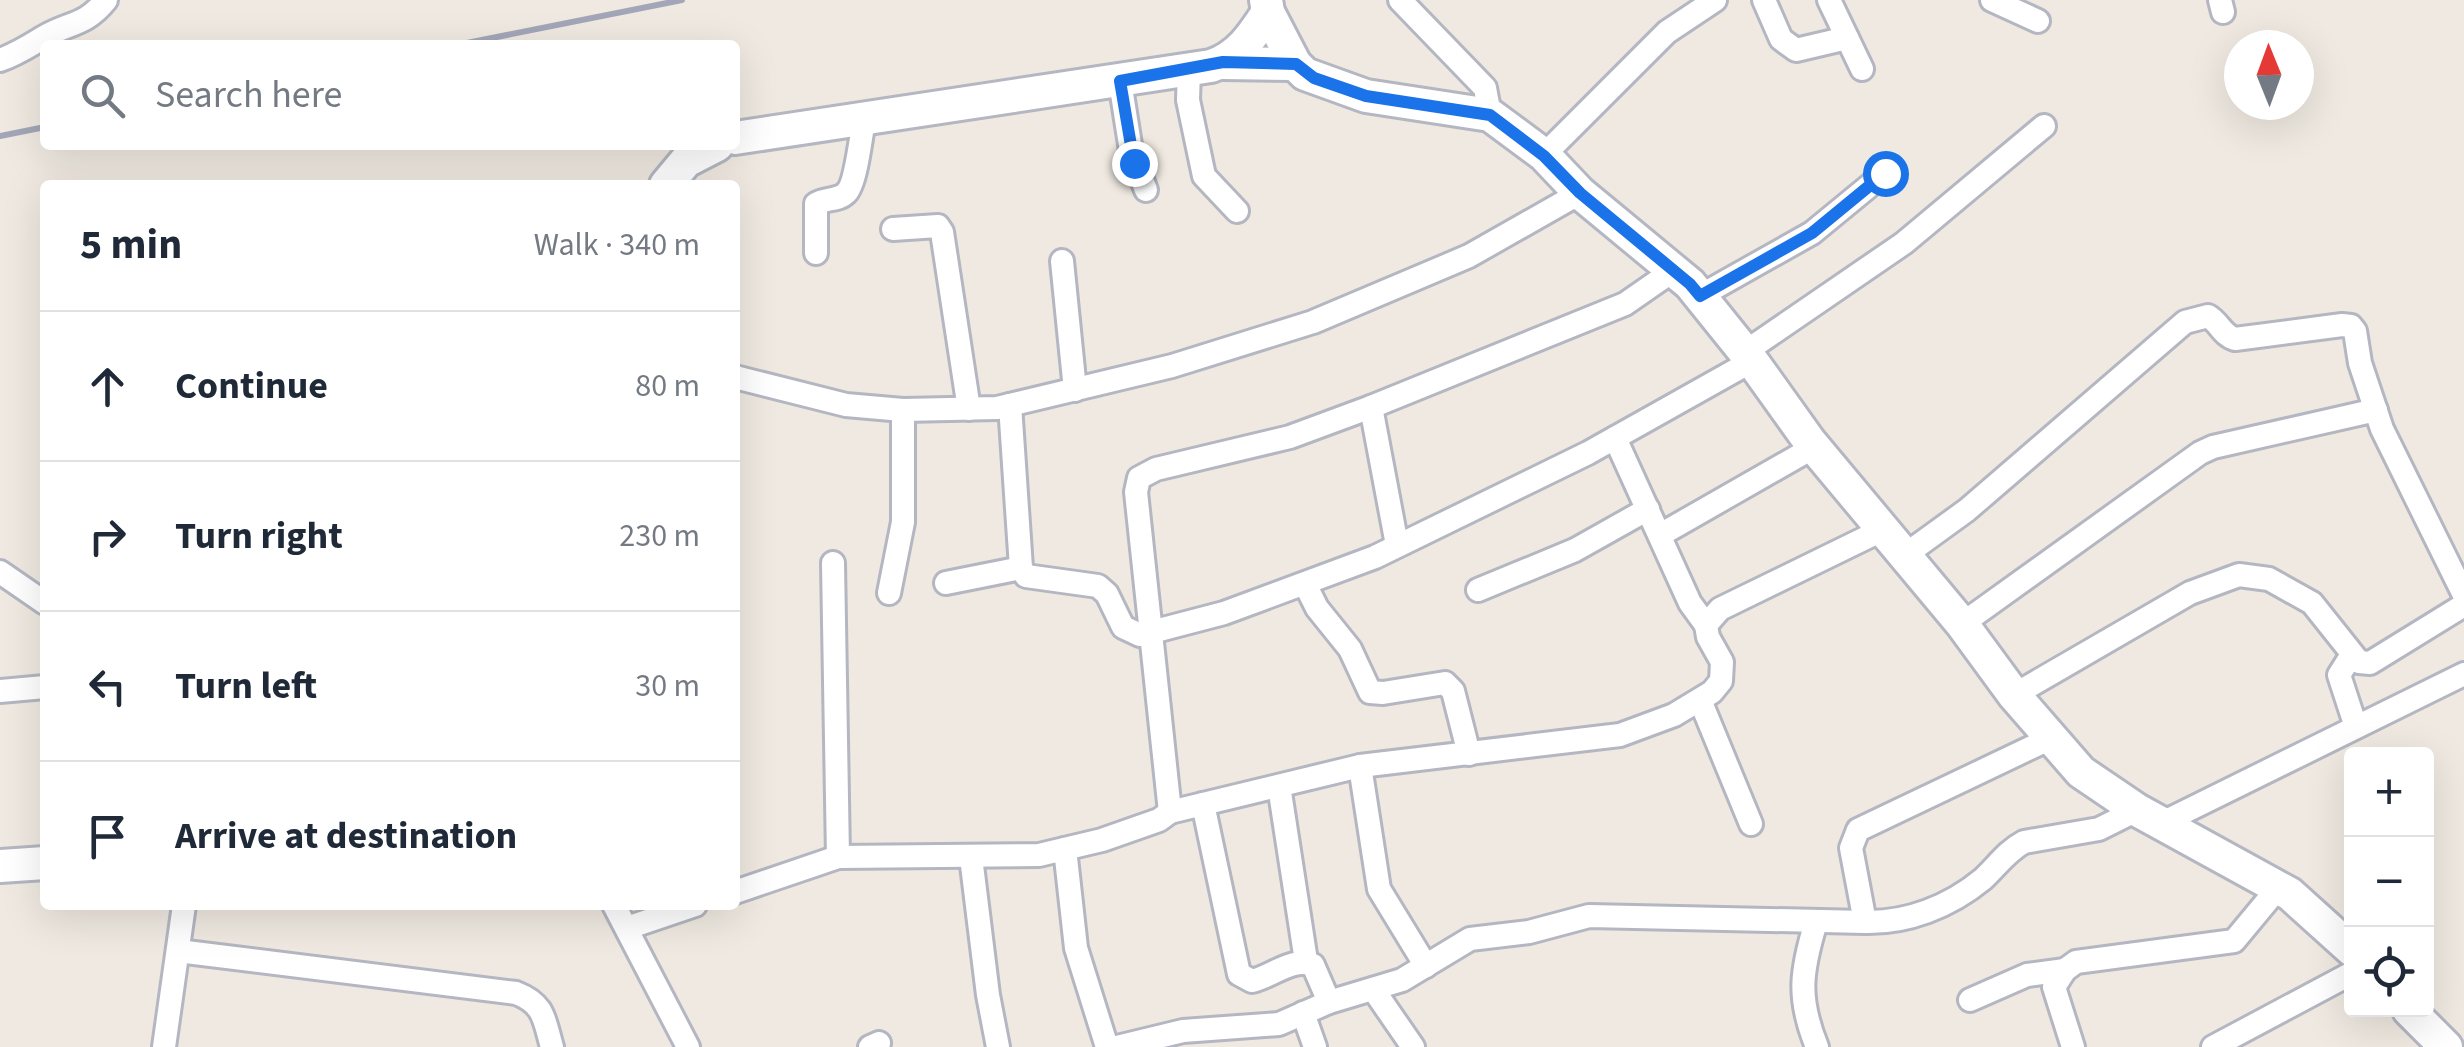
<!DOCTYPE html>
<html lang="en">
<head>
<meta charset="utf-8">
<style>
	body { margin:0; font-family:"Source Sans 3",sans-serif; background:#f2f2f3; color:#1f2937 }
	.controls { position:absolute; right:30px; bottom:30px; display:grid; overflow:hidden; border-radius:10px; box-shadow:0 10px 40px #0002 }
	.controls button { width:90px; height:90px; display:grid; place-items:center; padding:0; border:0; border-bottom:2px solid #e0e1e3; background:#fff; color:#1f2937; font:50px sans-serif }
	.compass { position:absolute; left:2224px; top:30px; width:90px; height:90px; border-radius:50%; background:#fff; box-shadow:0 10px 40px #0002; rotate:359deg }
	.stop { position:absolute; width:30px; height:30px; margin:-22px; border:8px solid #1a73e8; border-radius:50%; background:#fff }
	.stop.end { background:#1a73e8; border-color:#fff; box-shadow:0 2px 10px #0008 }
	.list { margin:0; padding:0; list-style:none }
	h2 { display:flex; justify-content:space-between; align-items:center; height:130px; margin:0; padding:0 40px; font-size:42px }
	h2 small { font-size:32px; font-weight:400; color:#747a83 }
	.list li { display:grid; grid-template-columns:65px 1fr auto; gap:30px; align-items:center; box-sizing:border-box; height:150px; padding:0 40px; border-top:2px solid #e0e1e3 }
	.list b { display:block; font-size:38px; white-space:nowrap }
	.list em { font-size:32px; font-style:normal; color:#747a83 }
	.icon { flex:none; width:55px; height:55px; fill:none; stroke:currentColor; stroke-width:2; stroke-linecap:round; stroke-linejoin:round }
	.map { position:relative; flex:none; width:2464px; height:1047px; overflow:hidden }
	.search { position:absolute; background:#fff; box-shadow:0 10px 40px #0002; left:40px; top:40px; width:700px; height:110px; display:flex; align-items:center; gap:25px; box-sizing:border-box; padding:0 35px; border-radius:10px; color:#747a83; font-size:38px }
	.panel { position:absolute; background:#fff; box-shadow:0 10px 40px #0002; left:40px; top:180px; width:700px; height:730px; border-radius:10px }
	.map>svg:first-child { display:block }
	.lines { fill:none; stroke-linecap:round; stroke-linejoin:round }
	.street-casing { stroke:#b4b7c1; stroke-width:28 }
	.secondary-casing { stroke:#b4b7c1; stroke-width:38 }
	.street { stroke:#fff; stroke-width:22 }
	.secondary { stroke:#fff; stroke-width:32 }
	.rail { stroke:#a3a6b8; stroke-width:6 }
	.route { stroke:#1a73e8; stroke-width:12 }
</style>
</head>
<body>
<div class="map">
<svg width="2464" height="1047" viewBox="0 0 2464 1047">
	<rect width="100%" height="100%" fill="#efe9e1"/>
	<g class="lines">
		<defs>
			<g id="street">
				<polyline points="1400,0 1485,88 1490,115"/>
				<polyline points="1764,0 1781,39 1796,50 1847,38"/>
				<polyline points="1829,0 1862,69"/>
				<polyline points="1992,0 2038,21"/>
				<polyline points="2220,0 2223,12"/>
				<path d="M 0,60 C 17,54 29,46 44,37 C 70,22 85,26 106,0"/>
				<polyline points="1189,70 1188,100 1204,176 1237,211"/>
				<polyline points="1120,81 1131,151 1146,190"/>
				<polyline points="1544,155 1667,32 1715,0"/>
				<polyline points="893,229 938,226 942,232 969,409"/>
				<path d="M 816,253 L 816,204 C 825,198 838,201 846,193 C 856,184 861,135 864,120"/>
				<polyline points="1062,261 1075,390"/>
				<polyline points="1700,296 1812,233 1885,173"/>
				<polyline points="1745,352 1904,243 2044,126"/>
				<polyline points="735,377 846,405 903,410 997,408 1172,366 1313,322 1469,256 1580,193"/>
				<polyline points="1010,405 1021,568 1026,576 1098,586 1107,594 1123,627 1140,635 1224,613 1375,557 1588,453 1752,361"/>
				<polyline points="1371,407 1397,545"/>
				<polyline points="1615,438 1690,603 1706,625"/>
				<polyline points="1660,535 1814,447"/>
				<path d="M 1905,555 L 1967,510 L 2185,322 L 2208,316 C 2219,322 2222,335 2235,339 L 2342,325 L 2351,326 L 2355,331 L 2360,363 L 2382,429 L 2464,595"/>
				<polyline points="833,563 838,857"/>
				<polyline points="0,572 45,603"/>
				<polyline points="946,583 1021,568"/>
				<polyline points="1305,584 1317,608 1350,649 1370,692 1383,693 1445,683 1453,691 1469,754"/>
				<polyline points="1478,590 1575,550 1648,509"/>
				<polyline points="889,593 903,522 903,410"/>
				<polyline points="1962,624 2200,453 2213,447 2376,410"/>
				<polyline points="2351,656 2339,675 2356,727"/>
				<polyline points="0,691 45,687"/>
				<polyline points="2014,695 2190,593 2239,575 2269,579 2312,603 2359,662 2370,663 2464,605"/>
				<polyline points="1700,700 1751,824"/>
				<polyline points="1360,766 1379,889 1426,966"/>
				<polyline points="1279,786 1306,961"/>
				<path d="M 1203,804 L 1239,974 L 1252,981 C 1273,976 1292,957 1313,965 L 1329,1002"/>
				<polyline points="1170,812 1136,492 1139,478 1156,469 1290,437 1371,407 1625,304 1674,270"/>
				<polyline points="2162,823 2464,674"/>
				<polyline points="1065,849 1076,948 1107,1047"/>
				<polyline points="971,857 988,995 998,1047"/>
				<polyline points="735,892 838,857 1039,855 1102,840 1159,820 1170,812 1360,766 1620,735 1674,715 1712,692 1721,681 1722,662 1708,637 1706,625 1720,609 1884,529"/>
				<polyline points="614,905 688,1047"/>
				<path d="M 1816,922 C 1801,971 1797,998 1817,1047"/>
				<polyline points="1865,922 1851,848 1858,830 2051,738"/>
				<polyline points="627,928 695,905"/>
				<path d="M 178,951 L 516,993 C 545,1004 544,1020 552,1047"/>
				<polyline points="1373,989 1413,1047"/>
				<polyline points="1970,1000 2027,975 2065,970"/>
				<polyline points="1303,1013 1315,1047"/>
				<polyline points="164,1047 184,905"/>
				<polyline points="870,1047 879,1043"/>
				<path d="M 1117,1047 L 1183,1031 L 1279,1024 L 1329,1002 L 1402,980 L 1470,939 L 1529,932 L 1589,916 L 1865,922 C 1907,923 1949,907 1983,879 C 1997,866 2007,851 2024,842 L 2099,829 L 2137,810"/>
				<polyline points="2073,1047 2054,987 2065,970 2076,962 2234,941 2278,888"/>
				<polyline points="2213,1047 2352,973"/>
			</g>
			<g id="secondary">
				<polyline points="1266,0 1268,12 1295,64 1305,74 1366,96 1490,115 1544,155 1580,193 1690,284 1752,361 1810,442 1962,624 2014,695 2081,772 2137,810 2290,894 2352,950"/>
				<polyline points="1223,63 1295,64"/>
				<path d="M 735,138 L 1211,66 C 1239,57 1253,35 1268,12"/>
				<polyline points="666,185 686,161 717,145"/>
				<polyline points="0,866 45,863"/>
				<polyline points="2409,1010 2446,1047"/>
			</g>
		</defs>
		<use href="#street" class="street-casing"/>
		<use href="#secondary" class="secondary-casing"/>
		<use href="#street" class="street"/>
		<use href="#secondary" class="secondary"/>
		<g class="rail">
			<polyline points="457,45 682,0"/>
			<polyline points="0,136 45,127"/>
		</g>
	</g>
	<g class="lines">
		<polyline class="route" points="1134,163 1120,81 1223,62 1296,64 1314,78 1366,96 1490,115 1544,156 1580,193 1690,284 1700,296 1812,233 1885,173"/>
	</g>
</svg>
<div class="controls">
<button>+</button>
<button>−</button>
<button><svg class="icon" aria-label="locate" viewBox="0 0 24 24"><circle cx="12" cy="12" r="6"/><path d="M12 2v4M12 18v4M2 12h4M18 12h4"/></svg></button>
</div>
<svg class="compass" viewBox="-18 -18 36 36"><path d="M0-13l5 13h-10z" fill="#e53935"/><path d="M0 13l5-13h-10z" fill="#747a83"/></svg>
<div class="stop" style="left:1885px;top:173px"></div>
<div class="stop end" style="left:1134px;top:163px"></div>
<div class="search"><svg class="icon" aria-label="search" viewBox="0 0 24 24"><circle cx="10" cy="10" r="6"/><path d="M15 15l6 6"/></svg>Search here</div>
<section class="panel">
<h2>5 min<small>Walk · 340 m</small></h2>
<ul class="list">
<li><svg class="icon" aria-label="ahead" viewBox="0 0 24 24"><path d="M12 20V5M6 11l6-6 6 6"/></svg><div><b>Continue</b></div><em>80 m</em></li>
<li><svg class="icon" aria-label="right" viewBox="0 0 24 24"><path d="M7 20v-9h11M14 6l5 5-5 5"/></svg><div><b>Turn right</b></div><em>230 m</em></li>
<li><svg class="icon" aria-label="left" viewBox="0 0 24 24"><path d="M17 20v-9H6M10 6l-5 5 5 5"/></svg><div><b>Turn left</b></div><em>30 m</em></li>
<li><svg class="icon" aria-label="arrive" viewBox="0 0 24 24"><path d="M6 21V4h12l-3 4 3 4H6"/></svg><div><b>Arrive at destination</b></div></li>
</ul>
</section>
</div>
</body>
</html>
